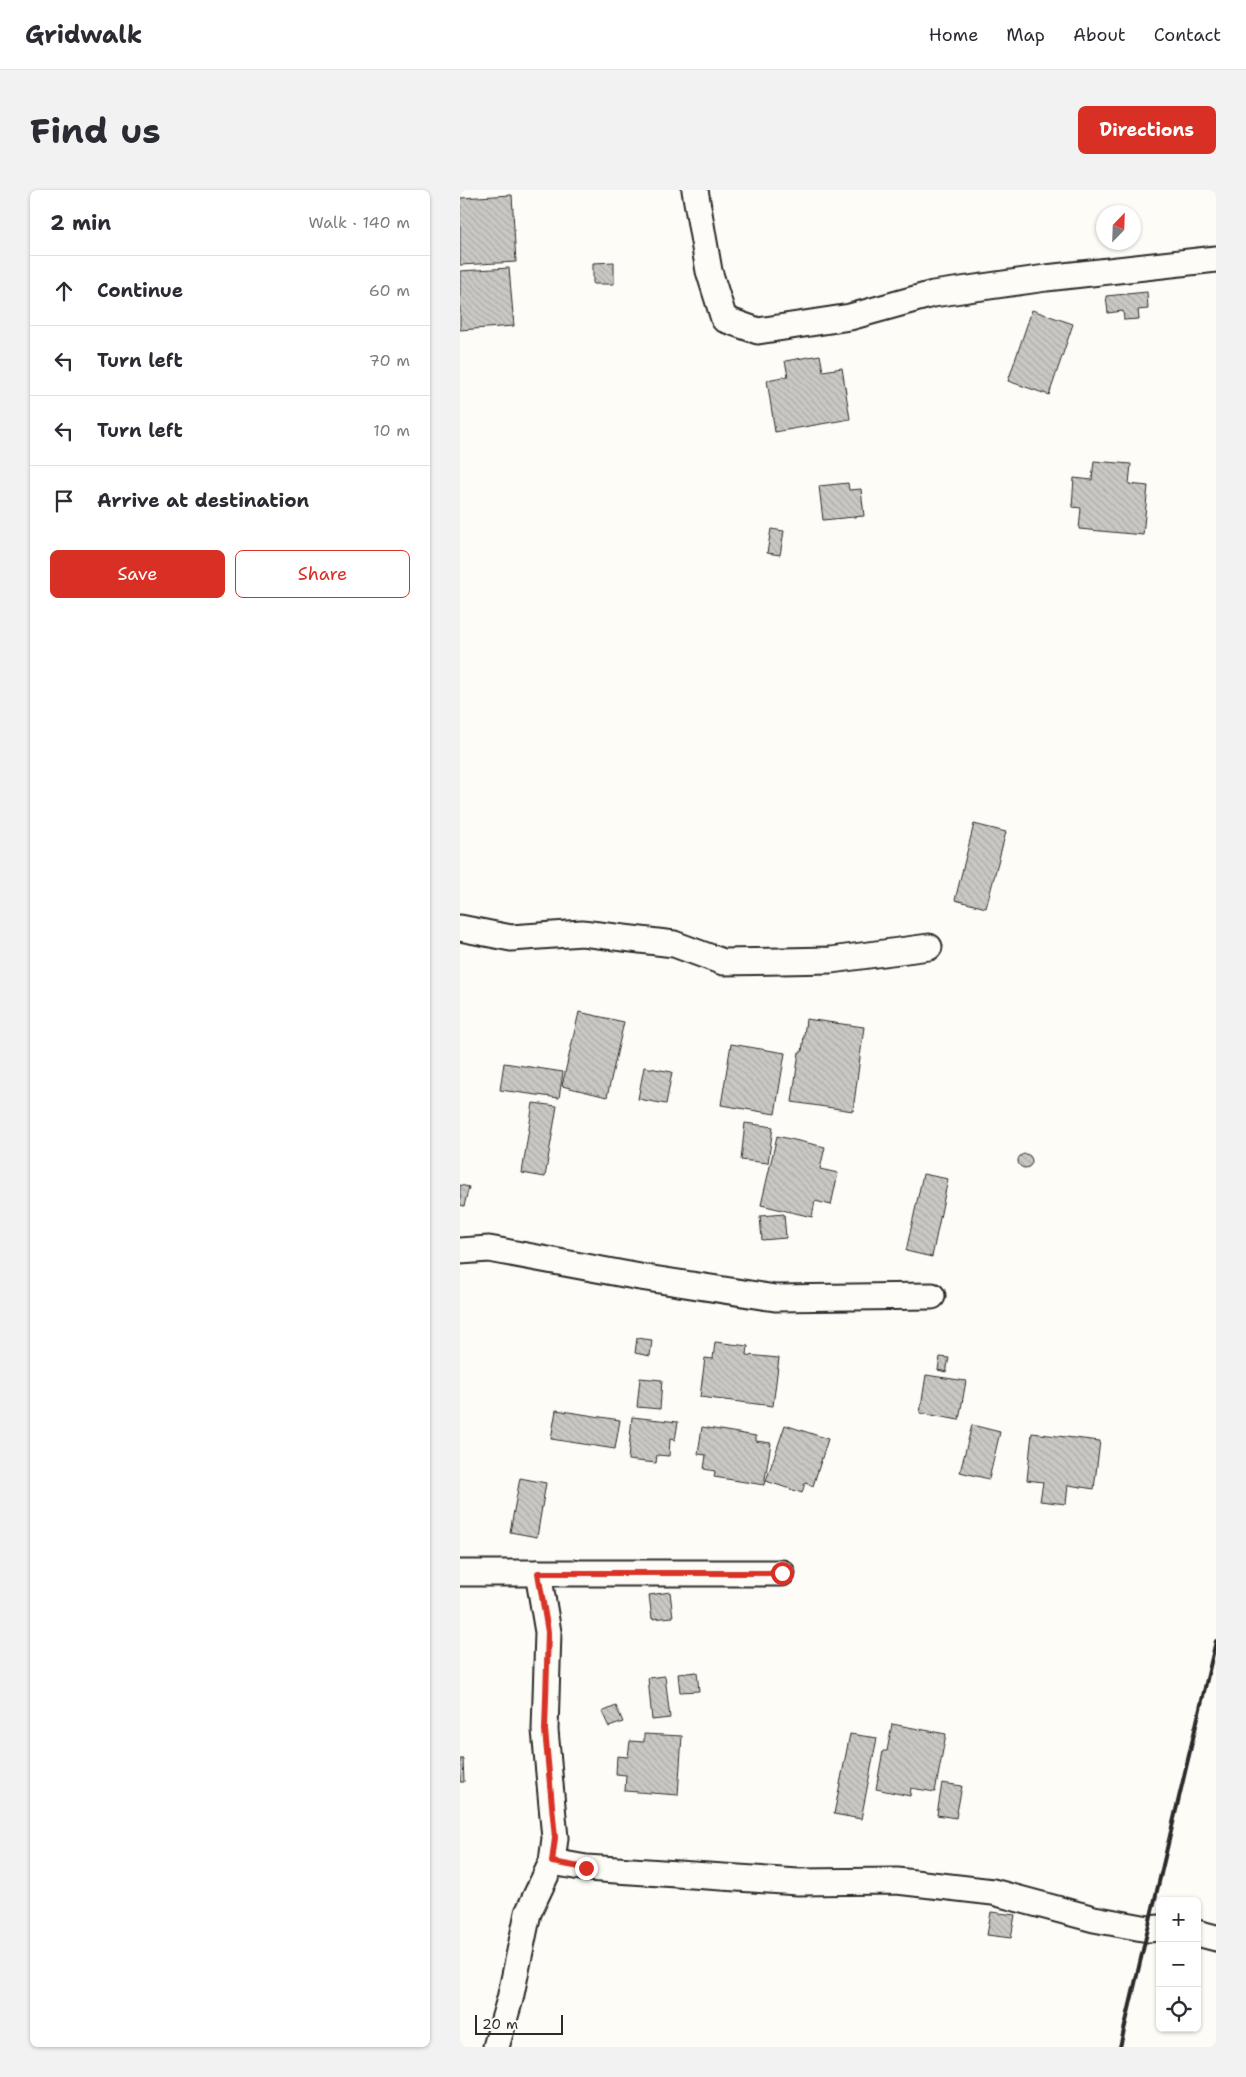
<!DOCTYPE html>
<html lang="en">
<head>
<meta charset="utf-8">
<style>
	body { margin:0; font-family:"Shantell Sans",sans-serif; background:#f2f2f3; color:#2b2b33 }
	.controls { position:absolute; right:15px; bottom:15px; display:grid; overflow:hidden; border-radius:8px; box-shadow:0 1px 4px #0004 }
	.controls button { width:45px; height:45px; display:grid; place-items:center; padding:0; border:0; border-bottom:1px solid #e1e1e2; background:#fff; color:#2b2b33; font:25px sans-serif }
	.compass { position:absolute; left:636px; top:15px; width:45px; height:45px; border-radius:50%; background:#fff; box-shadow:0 1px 4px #0004; rotate:23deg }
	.scale { position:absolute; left:15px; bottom:12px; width:88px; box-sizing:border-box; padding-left:5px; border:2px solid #2b2b2b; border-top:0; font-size:14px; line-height:18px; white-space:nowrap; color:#2b2b2b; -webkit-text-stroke:4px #fdfcf7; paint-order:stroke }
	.stop { position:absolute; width:15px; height:15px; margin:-11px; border:4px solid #d93025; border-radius:50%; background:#fff }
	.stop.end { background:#d93025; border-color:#fff; box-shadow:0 1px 5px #0008 }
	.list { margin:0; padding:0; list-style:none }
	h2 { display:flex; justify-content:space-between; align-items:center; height:65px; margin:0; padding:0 20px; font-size:21px }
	h2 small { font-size:16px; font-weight:400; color:#7c7c81 }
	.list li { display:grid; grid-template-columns:32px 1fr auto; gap:15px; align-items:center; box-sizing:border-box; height:70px; padding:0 20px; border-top:1px solid #e1e1e2 }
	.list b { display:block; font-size:19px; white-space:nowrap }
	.list em { font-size:16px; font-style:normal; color:#7c7c81 }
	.actions { display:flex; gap:10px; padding:15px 20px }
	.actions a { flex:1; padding:11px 0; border:1px solid #d93025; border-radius:8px; text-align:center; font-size:18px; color:#d93025 }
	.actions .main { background:#d93025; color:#fff }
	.icon { flex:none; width:28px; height:28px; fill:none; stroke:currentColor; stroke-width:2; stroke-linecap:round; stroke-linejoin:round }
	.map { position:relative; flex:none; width:756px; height:1857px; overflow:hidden; border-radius:8px }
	header { display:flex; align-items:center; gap:30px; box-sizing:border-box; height:70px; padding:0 25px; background:#fff; border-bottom:1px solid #e1e1e2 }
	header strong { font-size:24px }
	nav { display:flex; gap:28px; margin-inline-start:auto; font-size:18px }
	.intro { display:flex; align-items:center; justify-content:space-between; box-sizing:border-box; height:120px; padding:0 30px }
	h1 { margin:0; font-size:35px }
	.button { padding:12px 22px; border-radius:8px; background:#d93025; color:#fff; font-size:18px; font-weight:700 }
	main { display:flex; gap:30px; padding:0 30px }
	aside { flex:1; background:#fff; border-radius:8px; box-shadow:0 1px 4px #0004 }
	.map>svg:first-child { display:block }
	.building { fill:url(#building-back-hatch); stroke:#2b2b2b }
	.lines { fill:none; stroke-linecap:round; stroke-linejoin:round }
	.street-casing { stroke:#2b2b2b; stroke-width:29 }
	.street { stroke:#fdfcf7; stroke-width:25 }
	.rail { stroke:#2b2b2b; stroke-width:4 }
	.route { stroke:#d93025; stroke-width:6 }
</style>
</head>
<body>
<header>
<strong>Gridwalk</strong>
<nav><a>Home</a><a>Map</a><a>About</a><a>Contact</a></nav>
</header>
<div class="intro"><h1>Find us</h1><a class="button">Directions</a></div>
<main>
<aside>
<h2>2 min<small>Walk · 140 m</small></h2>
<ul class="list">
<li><svg class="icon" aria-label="ahead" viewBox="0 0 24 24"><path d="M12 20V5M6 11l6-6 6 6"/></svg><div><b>Continue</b></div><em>60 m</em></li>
<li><svg class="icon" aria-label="left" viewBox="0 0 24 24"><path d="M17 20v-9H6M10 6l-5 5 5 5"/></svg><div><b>Turn left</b></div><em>70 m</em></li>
<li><svg class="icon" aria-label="left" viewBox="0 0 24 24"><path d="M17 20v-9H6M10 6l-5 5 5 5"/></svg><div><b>Turn left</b></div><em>10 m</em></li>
<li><svg class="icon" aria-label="arrive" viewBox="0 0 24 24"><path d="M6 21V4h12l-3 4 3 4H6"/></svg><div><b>Arrive at destination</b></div></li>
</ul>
<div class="actions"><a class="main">Save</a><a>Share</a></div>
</aside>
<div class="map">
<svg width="756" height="1857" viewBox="0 0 756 1857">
	<defs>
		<pattern id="building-back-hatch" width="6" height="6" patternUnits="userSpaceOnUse" patternTransform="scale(1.25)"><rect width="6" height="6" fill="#c9c8c4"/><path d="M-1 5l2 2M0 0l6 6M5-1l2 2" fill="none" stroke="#adaca9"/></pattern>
	</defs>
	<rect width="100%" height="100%" fill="#fdfcf7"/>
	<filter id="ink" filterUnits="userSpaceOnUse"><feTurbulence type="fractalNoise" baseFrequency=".02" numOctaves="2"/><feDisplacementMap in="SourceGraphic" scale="10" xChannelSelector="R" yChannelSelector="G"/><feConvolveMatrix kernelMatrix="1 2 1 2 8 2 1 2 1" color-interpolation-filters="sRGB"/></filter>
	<g filter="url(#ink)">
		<g class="building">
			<polygon points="52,5 56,72 0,75 0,8"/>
			<polygon points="154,72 154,94 133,94 133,73"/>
			<polygon points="49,78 54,136 0,140 0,81"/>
			<polygon points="687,102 688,119 678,120 679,129 664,130 663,121 648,123 646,106"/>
			<polygon points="572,120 613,134 589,205 548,191"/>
			<polygon points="360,165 363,181 382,178 390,229 315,242 307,190 328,186 325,171"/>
			<polygon points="634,271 671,274 669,294 688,296 683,345 619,339 621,318 612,317 614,288 632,290"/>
			<polygon points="388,293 389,300 401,299 404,326 363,330 359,296"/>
			<polygon points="311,339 324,341 320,365 307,363"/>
			<polygon points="514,634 546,642 526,718 495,710"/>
			<polygon points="119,822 164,832 147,907 102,896"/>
			<polygon points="346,829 404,837 393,921 332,912 339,862 342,862"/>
			<polygon points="271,854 325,863 315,924 261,915"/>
			<polygon points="44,873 103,882 99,908 40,900"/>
			<polygon points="184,877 212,882 206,914 178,909"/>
			<polygon points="73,913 97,916 85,987 62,983"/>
			<polygon points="285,933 313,937 308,973 281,970"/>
			<polygon points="317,946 365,957 360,979 378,983 371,1015 355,1011 352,1027 301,1015"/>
			<circle cx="565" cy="971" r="7"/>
			<polygon points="463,984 488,989 472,1067 446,1061"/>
			<polygon points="0,995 9,997 4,1016 0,1015"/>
			<polygon points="324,1024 326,1048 302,1050 300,1026"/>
			<polygon points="177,1148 192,1150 190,1166 175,1163"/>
			<polygon points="255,1152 288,1156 287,1165 319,1168 313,1216 240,1207 245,1168 253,1169"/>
			<polygon points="480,1167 489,1168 486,1182 478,1180"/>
			<polygon points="466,1185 506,1191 499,1230 460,1223"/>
			<polygon points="180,1188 202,1190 200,1219 177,1217"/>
			<polygon points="96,1220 160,1230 155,1259 91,1249"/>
			<polygon points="172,1227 218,1232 215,1250 210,1249 209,1266 197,1265 196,1273 168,1270"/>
			<polygon points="325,1235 368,1249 353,1296 345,1293 342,1303 306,1291"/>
			<polygon points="512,1235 540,1242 529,1289 500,1282"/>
			<polygon points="242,1237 296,1246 296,1251 311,1253 304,1295 254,1287 255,1281 244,1279 246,1265 238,1264"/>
			<polygon points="572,1243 640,1251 634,1299 608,1295 606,1314 580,1311 583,1292 567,1290"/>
			<polygon points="60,1288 86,1293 77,1347 50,1342"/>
			<polygon points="210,1402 213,1427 192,1429 189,1405"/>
			<polygon points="237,1482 239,1501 220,1502 218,1484"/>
			<polygon points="205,1486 210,1528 192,1530 188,1488"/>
			<polygon points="156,1516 163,1532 149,1537 142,1522"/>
			<polygon points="432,1534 486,1544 475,1602 451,1598 450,1606 416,1599 423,1561 427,1561"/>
			<polygon points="184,1544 222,1546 218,1605 165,1601 166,1585 156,1584 157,1566 168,1567 170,1551 184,1552"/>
			<polygon points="390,1544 417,1548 401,1629 374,1624"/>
			<polygon points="0,1569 3,1569 4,1592 0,1592"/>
			<polygon points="482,1593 502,1596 496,1628 477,1625"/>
			<polygon points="531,1722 555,1725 551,1748 527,1745"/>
		</g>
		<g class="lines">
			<defs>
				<g id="street">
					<polyline points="235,0 249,81 264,129 298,141 390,127 473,104 586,88 756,69"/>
					<polyline points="0,738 51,748 122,743 214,754 263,772 371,770 469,757"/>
					<polyline points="0,1061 29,1059 180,1087 315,1108 472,1106"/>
					<polyline points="0,1383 322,1383"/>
					<polyline points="92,1672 126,1678 338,1692 437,1691 533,1702 634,1729 688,1739 700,1738"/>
					<polyline points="737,1743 756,1748"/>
					<polyline points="36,1857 50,1809 68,1723 92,1672 95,1648 85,1540 88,1442 78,1383"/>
				</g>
			</defs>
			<use href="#street" class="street-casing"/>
			<use href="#street" class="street"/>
			<polyline class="rail" points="660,1857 756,1451"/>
		</g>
	</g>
	<g class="lines" filter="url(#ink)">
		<polyline class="route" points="126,1678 92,1672 95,1648 85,1540 88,1442 78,1383 322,1383"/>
	</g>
</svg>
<div class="controls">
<button>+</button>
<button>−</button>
<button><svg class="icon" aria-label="locate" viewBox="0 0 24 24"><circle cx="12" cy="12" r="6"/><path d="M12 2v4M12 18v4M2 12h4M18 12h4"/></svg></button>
</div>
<svg class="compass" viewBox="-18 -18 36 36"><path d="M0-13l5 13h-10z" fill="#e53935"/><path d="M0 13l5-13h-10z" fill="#7c7c81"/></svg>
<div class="scale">20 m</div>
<div class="stop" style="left:322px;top:1383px"></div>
<div class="stop end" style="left:126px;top:1678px"></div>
</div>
</main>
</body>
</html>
